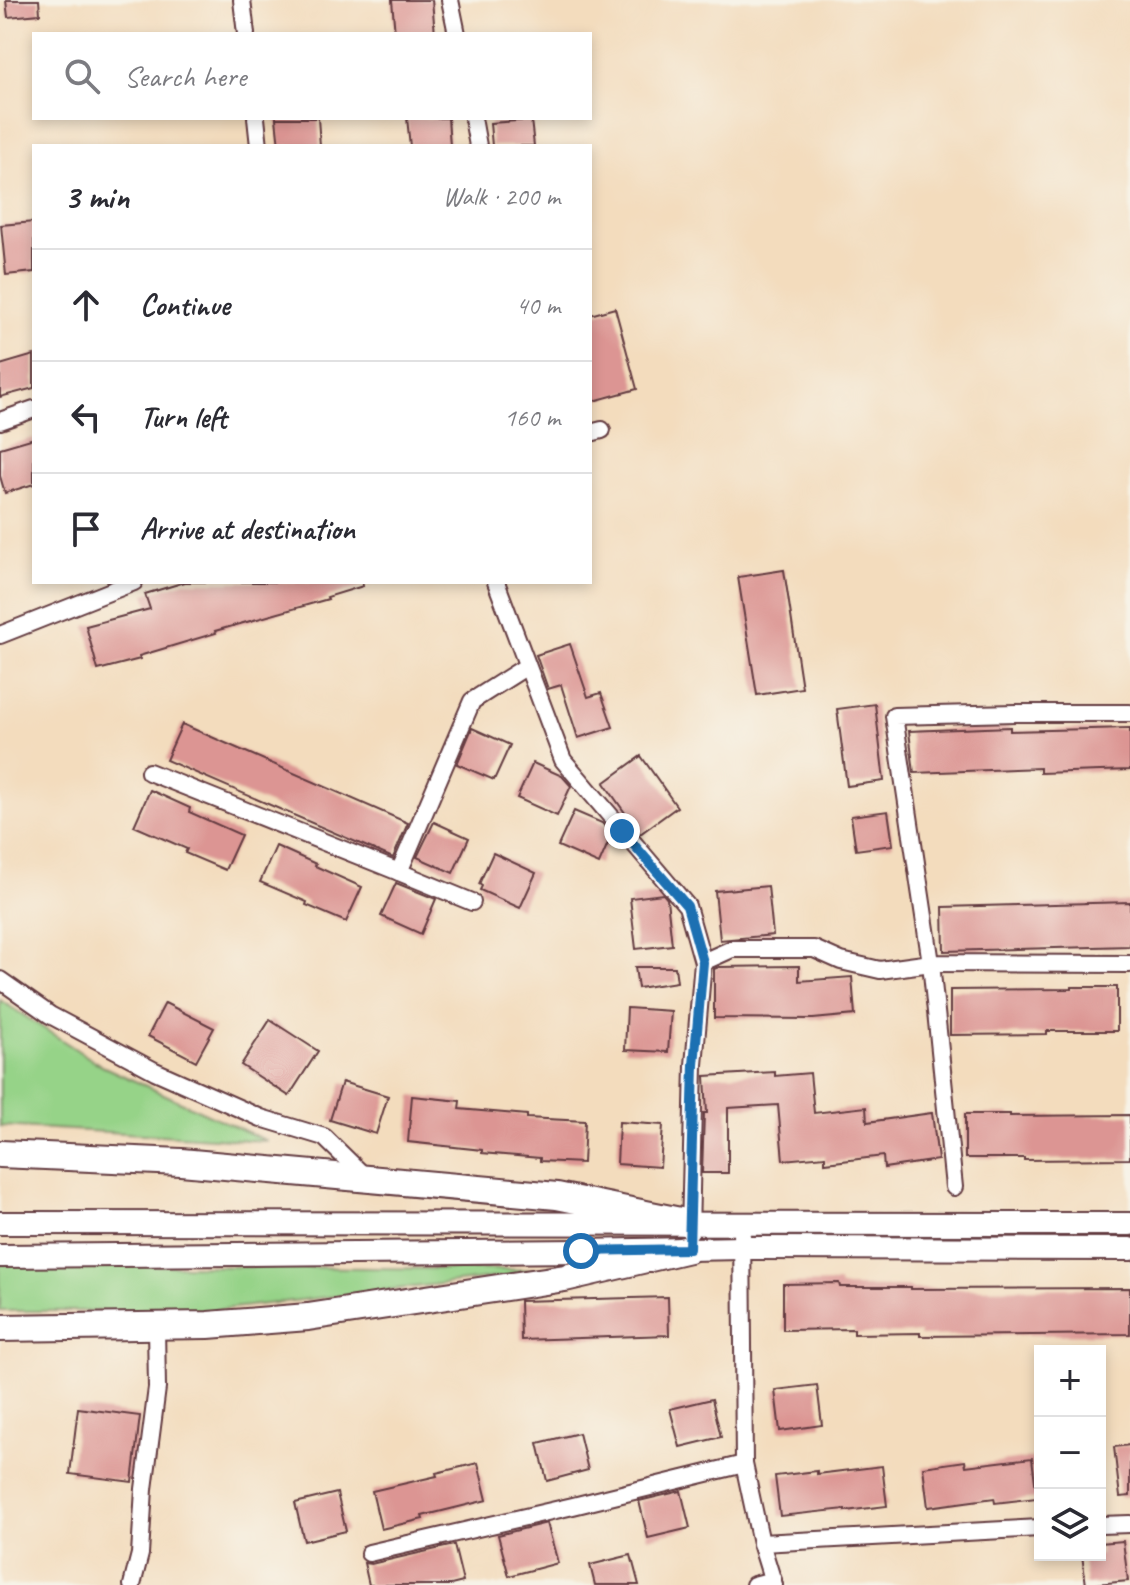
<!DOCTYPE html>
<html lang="en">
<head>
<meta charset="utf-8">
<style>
	body { margin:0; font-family:Caveat,sans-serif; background:#f2f2f3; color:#2b2b33 }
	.controls { position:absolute; right:24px; bottom:24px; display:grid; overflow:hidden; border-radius:0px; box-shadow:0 4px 12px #0003 }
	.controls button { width:72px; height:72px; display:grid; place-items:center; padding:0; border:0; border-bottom:2px solid #e1e1e2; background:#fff; color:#2b2b33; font:40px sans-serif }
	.stop { position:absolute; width:24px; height:24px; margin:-18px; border:6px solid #1f6fb2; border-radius:50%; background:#fff }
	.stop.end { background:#1f6fb2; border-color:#fff; box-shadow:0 2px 8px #0008 }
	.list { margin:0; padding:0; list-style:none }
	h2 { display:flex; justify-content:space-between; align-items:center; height:104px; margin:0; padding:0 32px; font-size:34px }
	h2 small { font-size:26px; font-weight:400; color:#7c7c81 }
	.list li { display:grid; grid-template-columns:52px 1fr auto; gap:24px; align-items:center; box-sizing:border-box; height:112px; padding:0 32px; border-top:2px solid #e1e1e2 }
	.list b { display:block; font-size:30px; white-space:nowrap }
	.list em { font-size:26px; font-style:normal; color:#7c7c81 }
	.icon { flex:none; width:44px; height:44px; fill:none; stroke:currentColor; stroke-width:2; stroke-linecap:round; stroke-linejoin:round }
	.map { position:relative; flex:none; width:1130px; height:1585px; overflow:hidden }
	.search { position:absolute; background:#fff; box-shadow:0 4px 12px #0003; left:32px; top:32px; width:560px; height:88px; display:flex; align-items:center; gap:20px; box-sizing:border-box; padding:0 28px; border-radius:0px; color:#7c7c81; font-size:30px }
	.panel { position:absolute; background:#fff; box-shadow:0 4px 12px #0003; left:32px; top:144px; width:560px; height:440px; border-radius:0px }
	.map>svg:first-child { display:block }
	.green { fill:#96d388; stroke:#70795a; stroke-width:2 }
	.building { fill:#dc9593 }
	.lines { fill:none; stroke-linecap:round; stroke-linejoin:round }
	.minor-casing { stroke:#633b41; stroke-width:20 }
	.secondary-casing { stroke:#633b41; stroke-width:26 }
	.trunk-casing { stroke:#633b41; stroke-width:30 }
	.minor { stroke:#fff; stroke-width:16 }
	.secondary { stroke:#fff; stroke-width:22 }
	.trunk { stroke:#fff; stroke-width:26 }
	.route { stroke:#1f6fb2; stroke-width:10 }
</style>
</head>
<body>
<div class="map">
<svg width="1130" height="1585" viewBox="0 0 1130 1585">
	<rect width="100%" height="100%" fill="#f7f3e8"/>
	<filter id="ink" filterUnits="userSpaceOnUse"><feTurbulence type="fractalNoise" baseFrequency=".0125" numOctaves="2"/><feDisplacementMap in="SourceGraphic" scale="16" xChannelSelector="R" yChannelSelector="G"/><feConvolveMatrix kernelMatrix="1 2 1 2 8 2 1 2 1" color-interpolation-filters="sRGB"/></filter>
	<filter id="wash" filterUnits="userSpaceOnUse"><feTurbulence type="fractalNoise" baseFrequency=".006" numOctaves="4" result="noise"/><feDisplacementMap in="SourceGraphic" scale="32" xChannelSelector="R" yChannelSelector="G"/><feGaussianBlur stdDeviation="1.8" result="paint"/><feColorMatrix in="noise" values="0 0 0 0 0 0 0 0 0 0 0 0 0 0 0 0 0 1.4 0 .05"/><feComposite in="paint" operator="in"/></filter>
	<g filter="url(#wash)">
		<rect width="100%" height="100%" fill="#f3dcbd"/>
		<g class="green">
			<polygon points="0,1000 102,1066 267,1141 0,1126"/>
			<polygon points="0,1264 562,1270 207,1311 0,1311"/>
		</g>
		<g id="blocks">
			<g class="building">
				<polygon points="6,0 39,0 40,14 8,17"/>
				<polygon points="392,0 432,0 435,34 395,34"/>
				<polygon points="276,118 318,118 320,146 279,146"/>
				<polygon points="407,118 448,118 450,146 410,146"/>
				<polygon points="531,120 534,146 492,146 490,123"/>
				<polygon points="34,222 34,272 6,275 1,225"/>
				<polygon points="615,308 637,389 590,402 590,315"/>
				<polygon points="34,355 34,388 0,397 0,365"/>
				<polygon points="34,438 34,484 5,493 0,476 0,448"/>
				<polygon points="784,570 802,688 757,695 738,577"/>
				<polygon points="185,582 362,582 363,586 327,597 328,599 215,631 216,633 139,656 140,659 98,670 86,626 150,609 145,594"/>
				<polygon points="570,644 588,697 601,693 613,727 578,738 561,685 548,689 536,655"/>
				<polygon points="875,704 884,781 847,786 837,709"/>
				<polygon points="182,724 408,823 393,858 166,760"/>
				<polygon points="1010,727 1010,731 1130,728 1130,770 1040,773 1040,768 914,773 909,731"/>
				<polygon points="472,728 510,745 494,780 457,764"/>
				<polygon points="641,756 677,807 640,834 604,783"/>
				<polygon points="533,763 562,776 571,786 557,816 517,798"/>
				<polygon points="150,790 190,808 189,812 241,835 225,870 185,853 187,849 134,826"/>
				<polygon points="574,811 602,823 612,834 599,864 558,846"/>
				<polygon points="888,811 893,845 856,850 851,816"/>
				<polygon points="434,822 469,838 453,873 417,857"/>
				<polygon points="276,846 316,864 315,866 362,887 346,922 306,905 307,902 260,882"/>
				<polygon points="493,853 536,873 520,908 480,890 482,886 479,884"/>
				<polygon points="396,883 436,899 421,934 381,916"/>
				<polygon points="768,886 773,935 720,940 715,891"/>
				<polygon points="663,894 667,899 672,945 636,949 630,898"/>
				<polygon points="1130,902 1130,946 944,951 943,907"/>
				<polygon points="799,966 799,981 852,977 855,1015 813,1019 714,1018 714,969 719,967"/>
				<polygon points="635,967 675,967 677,982 638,988"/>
				<polygon points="1072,987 1117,987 1117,1031 1047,1031 1047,1034 950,1035 950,990 1072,989"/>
				<polygon points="165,1003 214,1028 196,1061 148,1036"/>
				<polygon points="627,1008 671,1011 668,1052 625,1050"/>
				<polygon points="270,1020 318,1051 289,1096 241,1065"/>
				<polygon points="775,1072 775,1076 810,1073 814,1113 866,1107 867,1122 932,1113 938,1160 884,1168 883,1156 825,1163 825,1156 783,1160 778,1105 728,1108 728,1173 702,1173 704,1113 707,1113 705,1076"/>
				<polygon points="342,1082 388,1096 376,1134 330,1120"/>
				<polygon points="412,1096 460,1101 459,1109 527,1115 527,1118 585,1121 583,1163 540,1161 540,1158 482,1153 482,1150 408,1142"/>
				<polygon points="965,1114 1010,1114 1010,1116 1130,1115 1130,1159 1024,1160 1024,1158 965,1158"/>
				<polygon points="619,1122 663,1125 660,1167 617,1164"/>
				<polygon points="839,1283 840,1287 911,1287 911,1289 1130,1288 1130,1334 920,1336 920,1333 854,1334 854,1329 783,1330 783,1284"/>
				<polygon points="668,1297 669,1335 521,1340 520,1301"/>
				<polygon points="817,1385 822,1425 780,1431 775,1390"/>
				<polygon points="712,1399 721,1437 680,1447 670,1409"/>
				<polygon points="78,1408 140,1416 132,1482 70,1474"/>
				<polygon points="579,1433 588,1470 547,1481 538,1443"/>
				<polygon points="1130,1445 1130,1496 1120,1497 1114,1447"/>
				<polygon points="1032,1458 1037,1498 995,1503 994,1498 928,1507 923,1467 965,1461 966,1466"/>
				<polygon points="478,1463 487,1500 422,1516 423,1519 381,1529 372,1491 437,1476 436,1473"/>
				<polygon points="882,1466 887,1506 845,1511 845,1509 780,1516 775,1476 817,1471 817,1474"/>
				<polygon points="681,1491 690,1528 648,1538 639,1501"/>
				<polygon points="337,1493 346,1531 304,1541 295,1503"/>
				<polygon points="547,1523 558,1563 509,1576 498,1535"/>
				<polygon points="1123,1541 1128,1581 1086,1585 1082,1555 1100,1555 1100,1543"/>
				<polygon points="454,1545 463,1582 451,1585 369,1585 364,1563 371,1564"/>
				<polygon points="631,1555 639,1585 595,1585 590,1565"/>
			</g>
		</g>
	</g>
	<g filter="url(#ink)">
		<use href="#blocks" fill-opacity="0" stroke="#633b41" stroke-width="2"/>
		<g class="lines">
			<defs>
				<g id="minor">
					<polyline points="242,0 246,34"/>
					<polyline points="450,0 457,34"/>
					<polyline points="256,118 259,146"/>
					<polyline points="473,118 478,146"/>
					<polyline points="0,421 34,409"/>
					<polyline points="590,433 602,430"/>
					<polyline points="496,582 563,760 687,906 703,962 694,1065 690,1232"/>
					<polyline points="0,635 134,582"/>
					<polyline points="1130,713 1015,713 894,716 931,963 1130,964"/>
					<polyline points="149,772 399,872 472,701 527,666"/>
					<polyline points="399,872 472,902"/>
					<polyline points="703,962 732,949 814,949 841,961 880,970 931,963 954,1187"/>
					<polyline points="0,980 50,1015 155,1071 261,1118 324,1137 367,1179"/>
					<polyline points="742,1223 744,1464 761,1543 774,1585"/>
					<polyline points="1100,1525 1130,1524"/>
					<polyline points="761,1543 1040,1528"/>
					<polyline points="369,1553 573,1506 744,1464"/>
					<polyline points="132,1585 140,1554 144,1489 157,1388 156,1326"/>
					<polyline points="754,1585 773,1580"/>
				</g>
				<g id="secondary">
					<polyline points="0,1223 1130,1224"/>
					<polyline points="0,1256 581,1251 743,1248 1130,1249"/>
				</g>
				<g id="trunk">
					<polyline points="0,1154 181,1162 557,1196 690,1223"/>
					<polyline points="0,1328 208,1325 308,1317 565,1278 689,1249"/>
				</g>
			</defs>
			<use href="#minor" class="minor-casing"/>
			<use href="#secondary" class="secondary-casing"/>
			<use href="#trunk" class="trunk-casing"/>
			<use href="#minor" class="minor"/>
			<use href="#secondary" class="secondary"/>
			<use href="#trunk" class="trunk"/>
		</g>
	</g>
	<g class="lines" filter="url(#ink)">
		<polyline class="route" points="581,1251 689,1249 694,1065 703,962 687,906 622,831"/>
	</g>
</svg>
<div class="controls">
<button>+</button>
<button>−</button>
<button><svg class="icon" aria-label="layers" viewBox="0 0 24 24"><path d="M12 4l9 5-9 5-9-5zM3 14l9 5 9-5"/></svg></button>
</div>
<div class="stop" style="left:581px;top:1251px"></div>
<div class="stop end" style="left:622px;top:831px"></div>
<div class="search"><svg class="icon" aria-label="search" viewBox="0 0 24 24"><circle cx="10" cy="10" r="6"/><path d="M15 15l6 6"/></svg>Search here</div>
<section class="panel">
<h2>3 min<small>Walk · 200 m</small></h2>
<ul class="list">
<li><svg class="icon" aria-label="ahead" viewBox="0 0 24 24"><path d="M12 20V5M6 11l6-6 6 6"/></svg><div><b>Continue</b></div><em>40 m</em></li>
<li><svg class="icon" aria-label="left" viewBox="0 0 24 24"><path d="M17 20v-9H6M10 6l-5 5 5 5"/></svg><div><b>Turn left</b></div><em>160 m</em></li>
<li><svg class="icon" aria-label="arrive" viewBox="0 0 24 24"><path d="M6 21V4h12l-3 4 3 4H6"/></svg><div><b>Arrive at destination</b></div></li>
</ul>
</section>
</div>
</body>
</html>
